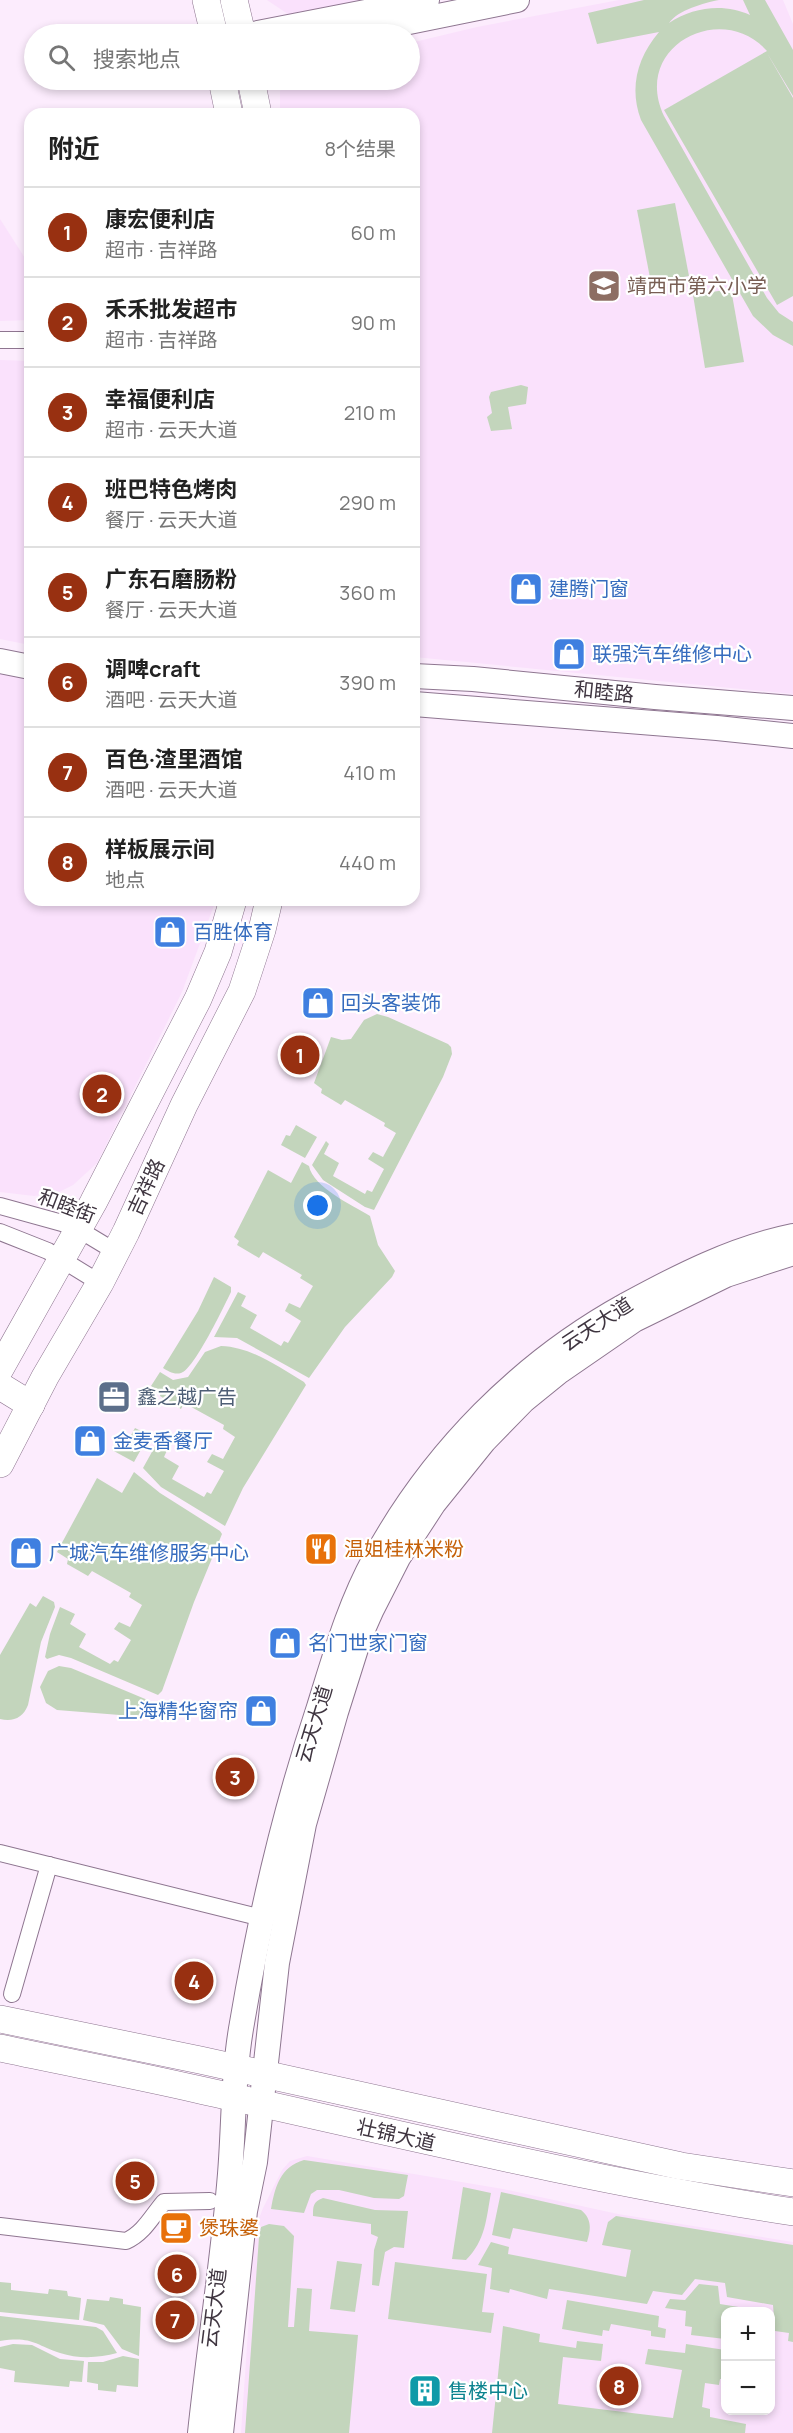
<!DOCTYPE html>
<html lang="zh">
<head>
<meta charset="utf-8">
<style>
	body { margin:0; font-family:Manrope,"Noto Sans SC",sans-serif; background:#f2f2f2; color:#222 }
	.controls { position:absolute; right:18px; bottom:18px; display:grid; overflow:hidden; border-radius:12px; box-shadow:0 3px 9px #0003 }
	.controls button { width:54px; height:54px; display:grid; place-items:center; padding:0; border:0; border-bottom:2px solid #e0e0e0; background:#fff; color:#222; font:30px sans-serif }
	.you { position:absolute; left:318px; top:1206px; width:21px; height:21px; margin:-15px; border:4px solid #fff; border-radius:50%; background:#1a73e8; box-shadow:0 0 0 9px #1a73e833 }
	.badge { display:grid; place-items:center; width:39px; height:39px; border-radius:50%; background:#983011; color:#fff; font-size:20px; font-weight:700 }
	.pin { position:absolute; translate:-50% -50%; border:3px solid #fff; box-shadow:0 2px 6px #0006 }
	.list { margin:0; padding:0; list-style:none }
	h2 { display:flex; justify-content:space-between; align-items:center; height:78px; margin:0; padding:0 24px; font-size:26px }
	h2 small { font-size:20px; font-weight:400; color:#767676 }
	.list li { display:grid; grid-template-columns:39px 1fr auto; gap:18px; align-items:center; box-sizing:border-box; height:90px; padding:0 24px; border-top:2px solid #e0e0e0 }
	.list b { display:block; font-size:22px; white-space:nowrap }
	.list p { margin:0; font-size:20px; white-space:nowrap; color:#767676 }
	.list em { font-size:20px; font-style:normal; color:#767676 }
	.icon { flex:none; width:33px; height:33px; fill:none; stroke:currentColor; stroke-width:2; stroke-linecap:round; stroke-linejoin:round }
	.map { position:relative; flex:none; width:793px; height:2433px; overflow:hidden }
	.search { position:absolute; background:#fff; box-shadow:0 3px 9px #0003; left:24px; top:24px; width:396px; height:66px; display:flex; align-items:center; gap:15px; box-sizing:border-box; padding:0 21px; border-radius:33px; color:#767676; font-size:22px }
	.panel { position:absolute; background:#fff; box-shadow:0 3px 9px #0003; left:24px; top:108px; width:396px; height:798px; border-radius:18px }
	.map>svg:first-child { display:block }
	.built { fill:#fae1fc; fill-rule:evenodd }
	.green { fill:#c3d5bc }
	.lines { fill:none; stroke-linecap:round; stroke-linejoin:round }
	.street-casing { stroke:#8e7690; stroke-width:18 }
	.secondary-casing { stroke:#8e7690; stroke-width:26 }
	.primary-casing { stroke:#8e7690; stroke-width:28 }
	.street { stroke:#fff; stroke-width:16 }
	.secondary { stroke:#fff; stroke-width:24 }
	.primary { stroke:#fff; stroke-width:27 }
	.labels { text-anchor:middle; stroke-width:4.5; stroke-linejoin:round; paint-order:stroke }
	.education-label { font-size:20px; fill:#785e54; stroke:#fff; text-anchor:start }
	.shop-label { font-size:20px; fill:#366cbe; stroke:#fff; text-anchor:start }
	.street-label { font-size:20px; fill:#3f3540; stroke:#fff }
	.service-label { font-size:20px; fill:#4e5e75; stroke:#fff; text-anchor:start }
	.food-label { font-size:20px; fill:#c56008; stroke:#fff; text-anchor:start }
	.culture-label { font-size:20px; fill:#0d838f; stroke:#fff; text-anchor:start }
</style>
</head>
<body>
<div class="map">
<svg width="793" height="2433" viewBox="0 0 793 2433">
	<rect width="100%" height="100%" fill="#fcecfd"/>
	<g class="built">
		<polygon points="267,0 363,0 300,14 288,14"/>
		<polygon points="619,0 783,0 793,24 793,694 414,657 414,114 280,114 280,91 283,80 410,80 410,43 477,27"/>
		<polygon points="0,219 30,266 30,320 0,321"/>
		<polygon points="0,360 30,361 30,645 0,639"/>
		<polygon points="0,670 30,676 30,900 216,900 182,992 97,1163 73,1185 57,1193 34,1196 0,1192"/>
		<path d="M 307,2156 L 503,2189 L 618,2214 L 793,2242 L 793,2433 L 241,2433 L 255,2229 L 263,2208 L 282,2170 L 290,2161 ZM 726,2312 L 770,2312 L 770,2410 L 726,2410 Z"/>
	</g>
	<g class="green">
		<path d="M 644,0 L 719,0 C 704,3 678,10 669,23 C 693,7 724,3 750,15 L 743,0 L 765,0 L 793,50 L 793,96 L 767,53 L 793,98 L 793,296 L 777,305 L 664,110 L 767,51 C 722,0 631,46 664,116 L 767,298 L 779,313 L 793,322 L 793,346 L 773,335 L 753,316 L 641,120 C 629,88 637,58 659,32 L 597,44 L 588,13 Z"/>
		<polygon points="675,203 689,276 651,283 637,210"/>
		<polygon points="731,289 744,362 705,368 693,295"/>
		<polygon points="521,385 528,387 526,404 508,407 512,429 491,431 487,417 492,413 489,397 491,392"/>
		<polygon points="377,1014 388,1017 448,1044 451,1047 452,1054 443,1077 374,1210 365,1207 323,1180 312,1165 326,1141 329,1144 324,1154 339,1163 333,1176 365,1194 367,1190 372,1192 384,1169 368,1159 373,1152 383,1157 396,1133 384,1126 385,1123 345,1100 341,1105 321,1093 322,1089 314,1083 331,1037 342,1040 351,1039 364,1020"/>
		<polygon points="296,1125 317,1137 305,1158 281,1145 286,1135 290,1136"/>
		<path d="M 302,1162 L 309,1166 C 313,1187 352,1205 370,1216 L 378,1245 L 395,1271 L 392,1277 L 345,1327 L 309,1378 L 237,1338 L 214,1337 L 238,1292 L 246,1296 L 241,1306 L 257,1315 L 250,1328 L 281,1346 L 284,1341 L 288,1343 L 301,1321 L 285,1311 L 289,1303 L 300,1308 L 313,1286 L 300,1278 L 302,1275 L 263,1252 L 259,1258 L 237,1245 L 239,1241 L 234,1237 L 268,1170 L 291,1183 Z"/>
		<path d="M 214,1277 L 231,1287 L 231,1292 C 224,1306 194,1370 181,1373 C 174,1375 168,1371 163,1368 L 198,1311 Z"/>
		<path d="M 221,1346 C 252,1347 278,1367 304,1382 L 306,1385 L 243,1488 L 225,1526 L 161,1487 L 143,1468 L 158,1441 L 169,1446 L 164,1457 L 179,1466 L 172,1479 L 204,1497 L 207,1492 L 211,1494 L 224,1471 L 207,1462 L 212,1454 L 223,1459 L 235,1437 L 223,1429 L 224,1425 L 184,1403 L 181,1409 L 160,1396 L 161,1392 L 151,1386 L 160,1372 L 173,1380 L 188,1377 L 205,1352 Z"/>
		<polygon points="135,1428 149,1435 134,1462 112,1450 121,1435 129,1439"/>
		<polygon points="134,1472 160,1493 220,1531 222,1534 194,1602 162,1691 158,1695 71,1658 59,1655 47,1659 45,1657 50,1634 60,1607 75,1614 70,1624 86,1634 79,1647 110,1664 114,1660 118,1662 131,1640 114,1629 119,1622 130,1627 142,1605 129,1597 131,1593 92,1571 88,1576 67,1564 68,1559 57,1552 97,1478 122,1493"/>
		<path d="M 43,1596 L 54,1602 L 55,1607 L 41,1642 L 28,1705 C 23,1718 13,1722 0,1719 L 0,1655 L 30,1603 L 36,1607 Z"/>
		<polygon points="59,1666 71,1668 150,1701 154,1705 153,1713 145,1717 57,1710 46,1703 40,1687 48,1671"/>
		<path d="M 304,2160 L 408,2175 L 404,2196 L 399,2199 L 374,2198 L 339,2190 L 317,2190 L 311,2194 L 304,2213 L 271,2209 C 275,2187 280,2167 304,2160 Z"/>
		<path d="M 463,2187 L 491,2193 C 486,2219 486,2240 466,2260 L 452,2259 Z"/>
		<path d="M 501,2192 L 581,2210 C 592,2219 591,2229 587,2242 L 513,2228 L 510,2239 L 492,2235 Z"/>
		<path d="M 323,2198 L 375,2210 L 408,2211 L 404,2248 L 394,2247 L 385,2252 L 379,2286 L 372,2285 L 374,2250 L 378,2237 L 371,2234 L 371,2224 L 313,2216 C 313,2206 313,2202 323,2198 Z"/>
		<polygon points="616,2216 793,2245 793,2342 788,2341 789,2333 775,2331 773,2305 727,2297 725,2283 695,2279 682,2295 653,2291 647,2304 549,2289 547,2299 510,2289 509,2293 490,2289 492,2268 478,2265 491,2242 509,2247 508,2254 626,2277 631,2250 602,2245 608,2222"/>
		<polygon points="269,2224 284,2226 294,2236 288,2327 294,2327 297,2288 312,2289 309,2331 358,2335 349,2433 245,2433 259,2237 261,2227"/>
		<polygon points="337,2261 362,2264 355,2312 330,2309"/>
		<polygon points="395,2262 487,2274 482,2312 494,2313 491,2333 388,2319"/>
		<polygon points="0,2282 11,2283 11,2290 48,2294 49,2289 67,2291 68,2296 81,2298 79,2320 0,2312"/>
		<polygon points="699,2284 718,2286 720,2304 763,2311 726,2312 725,2339 691,2335 692,2327 685,2326 686,2311 665,2308 670,2299 685,2300"/>
		<polygon points="110,2297 123,2299 123,2304 141,2307 139,2356 122,2349 104,2325 83,2320 87,2299 109,2301"/>
		<polygon points="567,2300 659,2316 658,2327 666,2329 665,2338 651,2336 651,2331 611,2324 609,2331 603,2330 602,2336 562,2329"/>
		<path d="M 0,2316 L 96,2327 L 103,2331 L 117,2353 C 99,2358 78,2359 60,2353 C 34,2344 31,2336 0,2341 Z"/>
		<polygon points="503,2326 540,2334 539,2342 576,2348 577,2341 603,2344 601,2361 563,2357 558,2404 673,2418 682,2370 645,2364 648,2349 685,2353 686,2344 725,2350 725,2379 720,2379 719,2385 705,2383 702,2407 710,2409 710,2417 746,2424 745,2433 492,2433"/>
		<polygon points="13,2344 32,2345 60,2359 84,2361 82,2382 70,2381 69,2387 14,2382 15,2371 0,2368 0,2347"/>
		<polygon points="123,2356 139,2359 138,2387 117,2385 116,2392 98,2390 98,2384 87,2382 88,2362 103,2362"/>
	</g>
	<g class="lines">
		<defs>
			<g id="street">
				<polyline points="0,340 30,340"/>
				<polyline points="0,1206 62,1223 78,1229 116,1252"/>
				<polyline points="0,1232 48,1251 100,1283"/>
				<polyline points="0,1853 254,1916"/>
				<polyline points="12,1994 49,1865"/>
				<path d="M 0,2226 L 126,2241 C 144,2233 152,2216 164,2202 L 210,2201"/>
			</g>
			<g id="secondary">
				<polyline points="253,34 427,0"/>
				<polyline points="350,34 517,0"/>
				<polyline points="0,661 30,667"/>
				<polyline points="414,676 473,679 655,697 793,708"/>
				<polyline points="414,704 717,728 793,736"/>
				<path d="M 200,2433 C 209,2347 223,2261 230,2174 C 234,2124 233,2072 242,2023 C 260,1916 285,1809 319,1707 C 335,1656 349,1605 375,1558 C 433,1452 521,1363 626,1305 C 679,1276 734,1248 793,1236"/>
				<polyline points="221,2433 245,2211 255,2162 277,1963 304,1824 336,1712 360,1636 372,1609 398,1558 434,1503 484,1441 523,1401 560,1371 634,1320 726,1275 793,1253"/>
			</g>
			<g id="primary">
				<polyline points="206,0 214,34"/>
				<polyline points="234,0 242,34"/>
				<polyline points="222,80 229,114"/>
				<polyline points="251,80 258,114"/>
				<polyline points="0,1369 93,1203 198,999 218,952 233,900"/>
				<polyline points="0,1386 31,1405"/>
				<polyline points="0,1464 45,1377 100,1283 126,1232 184,1105 242,991 262,930 269,900"/>
				<polyline points="0,2019 200,2060 681,2166 793,2183"/>
				<path d="M 0,2048 C 65,2062 131,2074 196,2089 C 395,2133 592,2181 793,2212"/>
			</g>
		</defs>
		<use href="#street" class="street-casing"/>
		<use href="#secondary" class="secondary-casing"/>
		<use href="#primary" class="primary-casing"/>
		<use href="#street" class="street"/>
		<use href="#secondary" class="secondary"/>
		<use href="#primary" class="primary"/>
	</g>
	<defs>
		<symbol id="school-square" viewBox="-11 -11 22 22"><rect x="-9" y="-9" width="18" height="18" rx="4" fill="#8d6e63" stroke="#fff"/><path d="M0-5L7-2L0 1L-7-2ZM-4 1L0 2.5L4 1V4Q0 6-4 4Z" fill="#fff"/></symbol>
		<symbol id="shop-square" viewBox="-11 -11 22 22"><rect x="-9" y="-9" width="18" height="18" rx="4" fill="#3f7fe0" stroke="#fff"/><path d="M-5-2.5h2.3a2.7 3.5 0 0 1 5.4 0H5L5.5 6h-11ZM-1.5-2.5h3a1.5 2.3 0 0 0-3 0Z" fill="#fff"/></symbol>
		<symbol id="office-square" viewBox="-11 -11 22 22"><rect x="-9" y="-9" width="18" height="18" rx="4" fill="#5c6f8a" stroke="#fff"/><path d="M-6-3h4V-5.5h4V-3h4V5H-6ZM-1-4.5V-3h2v-1.5ZM-6 0V1H6V0Z" fill="#fff"/></symbol>
		<symbol id="restaurant-square" viewBox="-11 -11 22 22"><rect x="-9" y="-9" width="18" height="18" rx="4" fill="#e8710a" stroke="#fff"/><path d="M-5-6h1v4h1v-4h1v4h1v-4h1v5L-1.5 .5V6h-2V.5L-5-1ZM5-6V6H3V1.5H1.5Q1.5-4 5-6Z" fill="#fff"/></symbol>
		<symbol id="cafe-square" viewBox="-11 -11 22 22"><rect x="-9" y="-9" width="18" height="18" rx="4" fill="#e8710a" stroke="#fff"/><path d="M-5.5-4.5H6V0H3Q3 3.5 0 3.5H-2.5Q-5.5 3.5-5.5 0ZM3-3.2v2h1.7v-2ZM-6 4.5H4V6H-6Z" fill="#fff"/></symbol>
		<symbol id="building-square" viewBox="-11 -11 22 22"><rect x="-9" y="-9" width="18" height="18" rx="4" fill="#0f9aa8" stroke="#fff"/><path d="M-4-6H4V6H1V3H-1V6H-4ZM-2.5-4.3h1.7v1.8h-1.7ZM.8-4.3h1.7v1.8H.8ZM-2.5-1h1.7V.8h-1.7ZM.8-1h1.7V.8H.8Z" fill="#fff"/></symbol>
	</defs>
	<g fill-rule="evenodd">
		<use href="#school-square" x="585" y="267" width="38" height="38"/>
		<use href="#shop-square" x="507" y="570" width="38" height="38"/>
		<use href="#shop-square" x="550" y="635" width="38" height="38"/>
		<use href="#shop-square" x="151" y="913" width="38" height="38"/>
		<use href="#shop-square" x="299" y="984" width="38" height="38"/>
		<use href="#office-square" x="95" y="1378" width="38" height="38"/>
		<use href="#shop-square" x="71" y="1422" width="38" height="38"/>
		<use href="#restaurant-square" x="302" y="1530" width="38" height="38"/>
		<use href="#shop-square" x="7" y="1534" width="38" height="38"/>
		<use href="#shop-square" x="266" y="1624" width="38" height="38"/>
		<use href="#shop-square" x="242" y="1692" width="38" height="38"/>
		<use href="#cafe-square" x="157" y="2209" width="38" height="38"/>
		<use href="#building-square" x="406" y="2372" width="38" height="38"/>
	</g>
	<g class="labels">
		<g class="education-label">
			<text x="627" y="293">靖西市第六小学</text>
		</g>
		<g class="shop-label">
			<text x="549" y="596">建腾门窗</text>
			<text x="592" y="661">联强汽车维修中心</text>
			<text x="193" y="939">百胜体育</text>
			<text x="341" y="1010">回头客装饰</text>
			<text x="113" y="1448">金麦香餐厅</text>
			<text x="49" y="1560">广城汽车维修服务中心</text>
			<text x="308" y="1650">名门世家门窗</text>
			<text x="238" y="1718" text-anchor="end">上海精华窗帘</text>
		</g>
		<g class="street-label">
			<text transform="translate(604 692) rotate(6)" y="7">和睦路</text>
			<text transform="translate(146 1187) rotate(-65)" y="7">吉祥路</text>
			<text transform="translate(67 1206) rotate(21)" y="7">和睦街</text>
			<text transform="translate(597 1324) rotate(-33)" y="7">云天大道</text>
			<text transform="translate(314 1724) rotate(-73)" y="7">云天大道</text>
			<text transform="translate(396 2135) rotate(13)" y="7">壮锦大道</text>
			<text transform="translate(214 2308) rotate(-83)" y="7">云天大道</text>
		</g>
		<g class="service-label">
			<text x="137" y="1404">鑫之越广告</text>
		</g>
		<g class="food-label">
			<text x="344" y="1556">温姐桂林米粉</text>
			<text x="199" y="2235">煲珠婆</text>
		</g>
		<g class="culture-label">
			<text x="448" y="2398">售楼中心</text>
		</g>
	</g>
</svg>
<div class="controls">
<button>+</button>
<button>−</button>
</div>
<div class="you"></div>
<div class="pin badge" style="left:300px;top:1055px">1</div>
<div class="pin badge" style="left:102px;top:1094px">2</div>
<div class="pin badge" style="left:235px;top:1777px">3</div>
<div class="pin badge" style="left:194px;top:1981px">4</div>
<div class="pin badge" style="left:135px;top:2181px">5</div>
<div class="pin badge" style="left:177px;top:2274px">6</div>
<div class="pin badge" style="left:175px;top:2320px">7</div>
<div class="pin badge" style="left:619px;top:2386px">8</div>
<div class="search"><svg class="icon" aria-label="search" viewBox="0 0 24 24"><circle cx="10" cy="10" r="6"/><path d="M15 15l6 6"/></svg>搜索地点</div>
<section class="panel">
<h2>附近<small>8个结果</small></h2>
<ul class="list">
<li><span class="badge">1</span><div><b>康宏便利店</b><p>超市 · 吉祥路</p></div><em>60 m</em></li>
<li><span class="badge">2</span><div><b>禾禾批发超市</b><p>超市 · 吉祥路</p></div><em>90 m</em></li>
<li><span class="badge">3</span><div><b>幸福便利店</b><p>超市 · 云天大道</p></div><em>210 m</em></li>
<li><span class="badge">4</span><div><b>班巴特色烤肉</b><p>餐厅 · 云天大道</p></div><em>290 m</em></li>
<li><span class="badge">5</span><div><b>广东石磨肠粉</b><p>餐厅 · 云天大道</p></div><em>360 m</em></li>
<li><span class="badge">6</span><div><b>调啤craft</b><p>酒吧 · 云天大道</p></div><em>390 m</em></li>
<li><span class="badge">7</span><div><b>百色·渣里酒馆</b><p>酒吧 · 云天大道</p></div><em>410 m</em></li>
<li><span class="badge">8</span><div><b>样板展示间</b><p>地点</p></div><em>440 m</em></li>
</ul>
</section>
</div>
</body>
</html>
